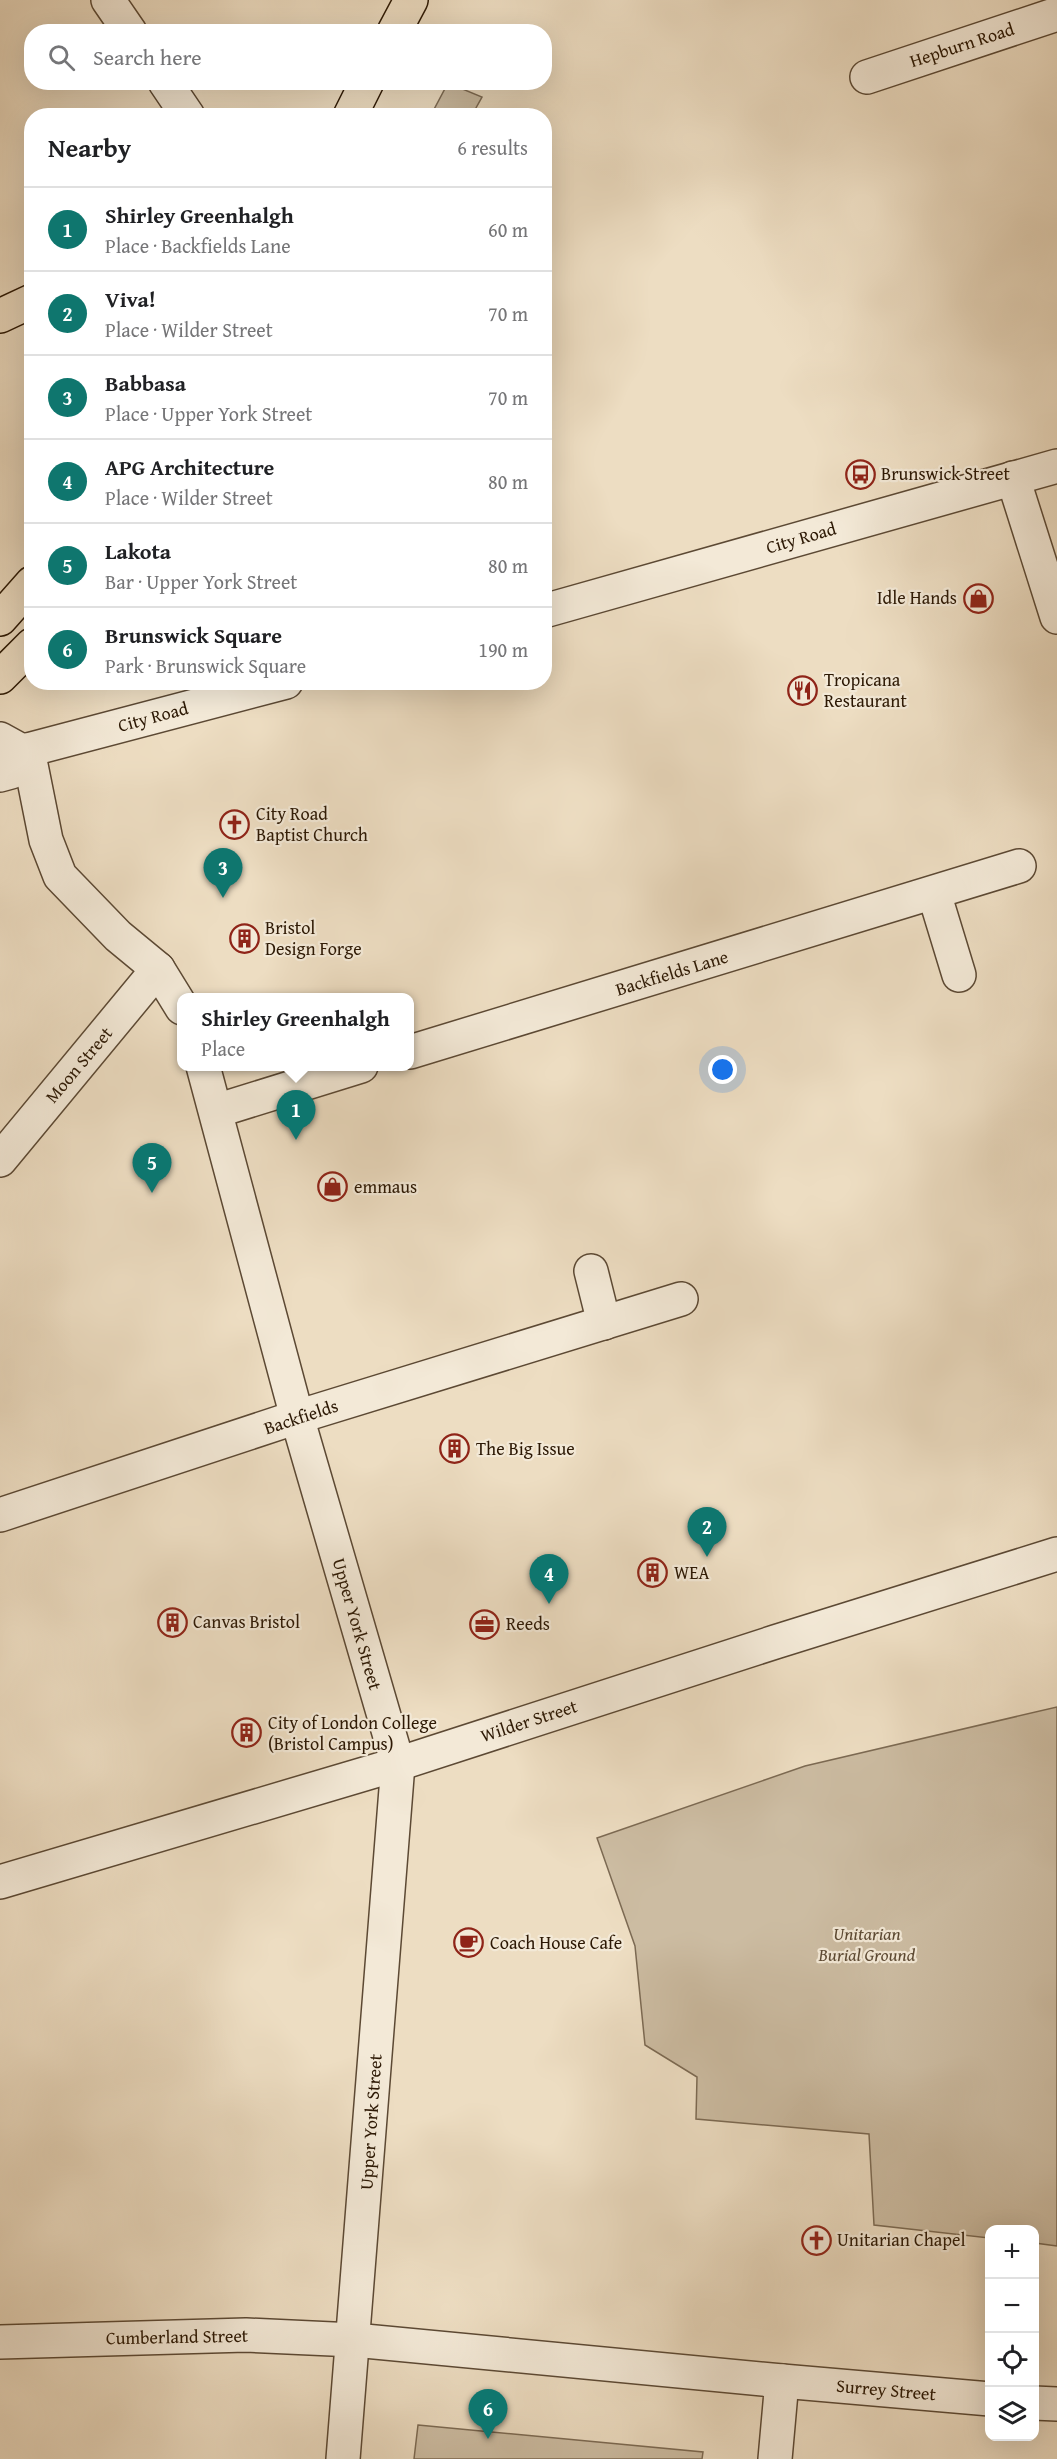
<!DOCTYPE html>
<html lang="en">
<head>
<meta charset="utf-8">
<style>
	body { margin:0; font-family:"Gentium Book Plus",serif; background:#f6f6f6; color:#202124 }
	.controls { position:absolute; right:18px; bottom:18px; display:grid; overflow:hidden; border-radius:12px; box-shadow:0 6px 24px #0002 }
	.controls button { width:54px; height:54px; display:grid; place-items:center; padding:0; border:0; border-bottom:2px solid #e0e0e0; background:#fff; color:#202124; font:30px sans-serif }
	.you { position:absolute; left:723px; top:1070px; width:21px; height:21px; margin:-15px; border:4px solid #fff; border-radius:50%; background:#1a73e8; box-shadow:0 0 0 9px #1a73e833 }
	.badge { display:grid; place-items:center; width:39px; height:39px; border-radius:50%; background:#0f766e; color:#fff; font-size:20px; font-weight:700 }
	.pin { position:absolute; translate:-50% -50px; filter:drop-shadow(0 2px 3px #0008) }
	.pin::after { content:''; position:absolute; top:32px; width:21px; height:18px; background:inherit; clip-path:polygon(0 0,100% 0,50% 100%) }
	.popup { position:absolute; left:177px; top:993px; width:237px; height:78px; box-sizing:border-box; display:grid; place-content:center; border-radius:12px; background:#fff; filter:drop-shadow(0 2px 4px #0005); font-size:20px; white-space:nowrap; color:#757577 }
	.popup b { font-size:22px; color:#202124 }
	.popup::after { content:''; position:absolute; left:50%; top:100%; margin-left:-12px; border:12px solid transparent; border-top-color:#fff }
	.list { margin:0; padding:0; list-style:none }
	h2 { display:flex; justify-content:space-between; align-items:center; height:78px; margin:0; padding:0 24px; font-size:26px }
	h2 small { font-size:20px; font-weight:400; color:#757577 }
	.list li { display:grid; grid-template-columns:39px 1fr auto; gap:18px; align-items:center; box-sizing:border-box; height:84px; padding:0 24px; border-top:2px solid #e0e0e0 }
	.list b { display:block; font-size:22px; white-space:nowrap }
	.list p { margin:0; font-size:20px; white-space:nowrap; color:#757577 }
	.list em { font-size:20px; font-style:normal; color:#757577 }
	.icon { flex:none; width:33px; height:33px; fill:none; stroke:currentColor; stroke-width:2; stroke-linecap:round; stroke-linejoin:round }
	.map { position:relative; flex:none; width:1057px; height:2459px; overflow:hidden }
	.search { position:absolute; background:#fff; box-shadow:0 6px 24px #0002; left:24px; top:24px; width:528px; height:66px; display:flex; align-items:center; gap:15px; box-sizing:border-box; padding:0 21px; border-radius:24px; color:#757577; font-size:22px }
	.panel { position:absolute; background:#fff; box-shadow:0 6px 24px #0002; left:24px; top:108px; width:528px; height:582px; border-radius:24px }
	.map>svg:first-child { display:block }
	.green { fill:#ccbca2; stroke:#7c6a53; stroke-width:1.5 }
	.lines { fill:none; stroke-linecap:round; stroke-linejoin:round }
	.minor-casing { stroke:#5c4934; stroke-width:36 }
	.major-casing { stroke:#2c1804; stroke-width:36 }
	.minor { stroke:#f3e9d7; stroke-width:33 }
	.major { stroke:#edddc2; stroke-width:33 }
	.labels { text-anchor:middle; stroke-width:4.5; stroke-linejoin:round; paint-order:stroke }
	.street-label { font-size:18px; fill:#2c1804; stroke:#f3e9d7 }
	.poi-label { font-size:18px; fill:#2c1804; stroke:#f3e9d7; text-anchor:start }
	.park-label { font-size:18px; font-style:italic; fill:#5c4933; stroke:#f3e9d7 }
</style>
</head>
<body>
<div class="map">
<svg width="1057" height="2459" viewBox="0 0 1057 2459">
	<rect width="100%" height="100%" fill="#edddc2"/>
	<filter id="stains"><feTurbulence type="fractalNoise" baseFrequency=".00333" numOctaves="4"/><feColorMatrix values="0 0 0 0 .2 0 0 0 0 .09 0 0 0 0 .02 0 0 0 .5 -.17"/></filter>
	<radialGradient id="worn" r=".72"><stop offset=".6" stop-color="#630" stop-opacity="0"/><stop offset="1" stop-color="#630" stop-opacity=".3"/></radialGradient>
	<g class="green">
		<polygon points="448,83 482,97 472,115 431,115"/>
		<polygon points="1057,1707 1057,2246 1035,2243 1034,2230 990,2230 989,2238 874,2225 869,2134 696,2119 697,2077 645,2045 635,1946 597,1838 805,1766"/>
		<polygon points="418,2425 703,2452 702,2459 414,2459"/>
	</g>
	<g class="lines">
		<defs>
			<g id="minor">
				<polyline points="108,0 130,32"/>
				<polyline points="867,77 1057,14"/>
				<polyline points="165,82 188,116"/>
				<polyline points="1013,478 1057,617"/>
				<polyline points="544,611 1057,466"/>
				<polyline points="0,739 20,750 28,750 286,682"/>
				<polyline points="28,750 46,840 60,876 118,936 158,969 182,1008"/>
				<polyline points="0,775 11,772 20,750"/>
				<polyline points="934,893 959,975"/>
				<polyline points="410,1052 1019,866"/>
				<polyline points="203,1066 297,1417 398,1764 343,2459"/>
				<polyline points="216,1111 361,1066"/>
				<polyline points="0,1160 158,969"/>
				<polyline points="591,1271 604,1323"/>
				<polyline points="0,1515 297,1417 681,1299"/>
				<polyline points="0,1882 398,1764 775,1642 1057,1554"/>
				<polyline points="0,2342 246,2335 354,2340 782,2381 775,2459"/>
				<polyline points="782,2381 990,2399"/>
				<polyline points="1034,2403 1057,2404"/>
			</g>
			<g id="major">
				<polyline points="394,32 411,0"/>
				<polyline points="350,116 367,82"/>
				<polyline points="0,316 32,301"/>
				<polyline points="0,619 32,583"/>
				<polyline points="0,677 32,645"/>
			</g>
		</defs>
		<use href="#minor" class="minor-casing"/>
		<use href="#major" class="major-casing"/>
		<use href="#minor" class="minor"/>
		<use href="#major" class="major"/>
	</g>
	<defs>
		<symbol id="bus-ring" viewBox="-11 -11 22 22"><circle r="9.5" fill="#f3e9d7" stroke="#8f2418" stroke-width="1.5"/><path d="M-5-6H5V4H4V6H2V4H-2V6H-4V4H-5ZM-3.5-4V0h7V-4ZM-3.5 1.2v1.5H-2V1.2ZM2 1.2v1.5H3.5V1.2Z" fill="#8f2418"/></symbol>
		<symbol id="shop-ring" viewBox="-11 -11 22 22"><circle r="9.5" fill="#f3e9d7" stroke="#8f2418" stroke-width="1.5"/><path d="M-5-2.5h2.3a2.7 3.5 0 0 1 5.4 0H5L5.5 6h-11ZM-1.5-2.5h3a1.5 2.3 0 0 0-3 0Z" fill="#8f2418"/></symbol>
		<symbol id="restaurant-ring" viewBox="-11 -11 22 22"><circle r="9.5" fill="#f3e9d7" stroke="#8f2418" stroke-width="1.5"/><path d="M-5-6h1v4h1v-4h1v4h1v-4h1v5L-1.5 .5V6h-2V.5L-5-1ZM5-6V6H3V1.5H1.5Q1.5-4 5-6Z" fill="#8f2418"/></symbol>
		<symbol id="church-ring" viewBox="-11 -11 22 22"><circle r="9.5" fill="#f3e9d7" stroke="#8f2418" stroke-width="1.5"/><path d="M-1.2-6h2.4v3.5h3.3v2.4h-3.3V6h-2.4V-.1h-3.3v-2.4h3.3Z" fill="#8f2418"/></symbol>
		<symbol id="building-ring" viewBox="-11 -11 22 22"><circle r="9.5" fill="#f3e9d7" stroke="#8f2418" stroke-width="1.5"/><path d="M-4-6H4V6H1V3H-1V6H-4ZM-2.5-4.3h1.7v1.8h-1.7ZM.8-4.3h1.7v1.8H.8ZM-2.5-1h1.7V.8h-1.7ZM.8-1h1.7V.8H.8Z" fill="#8f2418"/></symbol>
		<symbol id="office-ring" viewBox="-11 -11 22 22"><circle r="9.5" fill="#f3e9d7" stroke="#8f2418" stroke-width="1.5"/><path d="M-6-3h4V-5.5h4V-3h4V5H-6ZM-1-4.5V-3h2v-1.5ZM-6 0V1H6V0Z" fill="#8f2418"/></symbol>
		<symbol id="cafe-ring" viewBox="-11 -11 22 22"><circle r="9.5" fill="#f3e9d7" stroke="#8f2418" stroke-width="1.5"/><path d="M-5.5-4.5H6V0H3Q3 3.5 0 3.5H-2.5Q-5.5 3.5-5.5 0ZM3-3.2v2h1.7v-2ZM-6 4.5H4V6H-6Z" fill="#8f2418"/></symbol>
	</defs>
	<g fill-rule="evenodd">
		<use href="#bus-ring" x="844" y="458" width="33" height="33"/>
		<use href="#shop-ring" x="962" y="582" width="33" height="33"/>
		<use href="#restaurant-ring" x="786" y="674" width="33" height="33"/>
		<use href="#church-ring" x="218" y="808" width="33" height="33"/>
		<use href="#building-ring" x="228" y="922" width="33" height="33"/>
		<use href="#shop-ring" x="316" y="1170" width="33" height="33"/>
		<use href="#building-ring" x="438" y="1432" width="33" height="33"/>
		<use href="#building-ring" x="636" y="1556" width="33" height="33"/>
		<use href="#building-ring" x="156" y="1606" width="33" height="33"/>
		<use href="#office-ring" x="468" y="1608" width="33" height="33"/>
		<use href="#building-ring" x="230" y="1716" width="33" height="33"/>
		<use href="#cafe-ring" x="452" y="1926" width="33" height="33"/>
		<use href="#church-ring" x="800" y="2224" width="33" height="33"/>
	</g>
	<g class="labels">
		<g class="street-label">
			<text transform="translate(962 45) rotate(-18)" y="6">Hepburn Road</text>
			<text transform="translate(801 538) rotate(-16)" y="6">City Road</text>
			<text transform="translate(153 717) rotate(-15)" y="6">City Road</text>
			<text transform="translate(672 973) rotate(-17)" y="6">Backfields Lane</text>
			<text transform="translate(79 1065) rotate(-50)" y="6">Moon Street</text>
			<text transform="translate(301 1417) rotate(-18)" y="6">Backfields</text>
			<text transform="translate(357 1624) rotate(74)" y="6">Upper York Street</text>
			<text transform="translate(529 1721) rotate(-18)" y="6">Wilder Street</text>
			<text transform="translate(371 2122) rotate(-86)" y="6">Upper York Street</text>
			<text transform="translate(177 2337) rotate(-1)" y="6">Cumberland Street</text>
			<text transform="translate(886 2390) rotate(5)" y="6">Surrey Street</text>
		</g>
		<g class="poi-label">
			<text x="881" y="480">Brunswick Street</text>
			<text x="957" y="604" text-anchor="end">Idle Hands</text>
			<text x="824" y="686">Tropicana<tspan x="824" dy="21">Restaurant</tspan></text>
			<text x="256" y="820">City Road<tspan x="256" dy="21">Baptist Church</tspan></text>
			<text x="265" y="934">Bristol<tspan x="265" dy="21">Design Forge</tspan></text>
			<text x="354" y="1193">emmaus</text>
			<text x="476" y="1455">The Big Issue</text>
			<text x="674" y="1579">WEA</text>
			<text x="193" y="1628">Canvas Bristol</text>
			<text x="506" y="1630">Reeds</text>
			<text x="268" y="1729">City of London College<tspan x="268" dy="21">(Bristol Campus)</tspan></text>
			<text x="490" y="1949">Coach House Cafe</text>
			<text x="837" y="2246">Unitarian Chapel</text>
		</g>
		<g class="park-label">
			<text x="867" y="1940">Unitarian<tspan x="867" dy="21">Burial Ground</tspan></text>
		</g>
	</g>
	<rect width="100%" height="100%" filter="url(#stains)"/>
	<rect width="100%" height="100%" fill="url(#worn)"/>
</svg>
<div class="controls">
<button>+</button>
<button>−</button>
<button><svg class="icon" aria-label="locate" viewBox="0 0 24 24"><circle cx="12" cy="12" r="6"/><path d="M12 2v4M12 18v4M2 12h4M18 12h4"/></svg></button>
<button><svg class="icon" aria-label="layers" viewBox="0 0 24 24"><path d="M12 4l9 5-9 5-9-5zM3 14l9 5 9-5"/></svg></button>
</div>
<div class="you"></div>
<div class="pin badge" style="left:296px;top:1140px">1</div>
<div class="popup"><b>Shirley Greenhalgh</b>Place</div>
<div class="pin badge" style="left:707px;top:1557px">2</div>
<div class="pin badge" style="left:223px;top:898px">3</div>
<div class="pin badge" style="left:549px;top:1604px">4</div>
<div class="pin badge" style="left:152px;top:1193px">5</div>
<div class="pin badge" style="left:488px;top:2439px">6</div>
<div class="search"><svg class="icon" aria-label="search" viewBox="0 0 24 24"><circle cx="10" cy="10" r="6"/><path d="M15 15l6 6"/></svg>Search here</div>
<section class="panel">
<h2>Nearby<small>6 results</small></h2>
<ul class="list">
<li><span class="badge">1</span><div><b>Shirley Greenhalgh</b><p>Place · Backfields Lane</p></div><em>60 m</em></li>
<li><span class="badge">2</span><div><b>Viva!</b><p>Place · Wilder Street</p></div><em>70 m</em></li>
<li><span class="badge">3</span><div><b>Babbasa</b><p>Place · Upper York Street</p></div><em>70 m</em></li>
<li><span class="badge">4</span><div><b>APG Architecture</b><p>Place · Wilder Street</p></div><em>80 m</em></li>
<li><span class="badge">5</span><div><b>Lakota</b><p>Bar · Upper York Street</p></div><em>80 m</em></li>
<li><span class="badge">6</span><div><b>Brunswick Square</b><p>Park · Brunswick Square</p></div><em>190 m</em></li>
</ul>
</section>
</div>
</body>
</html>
